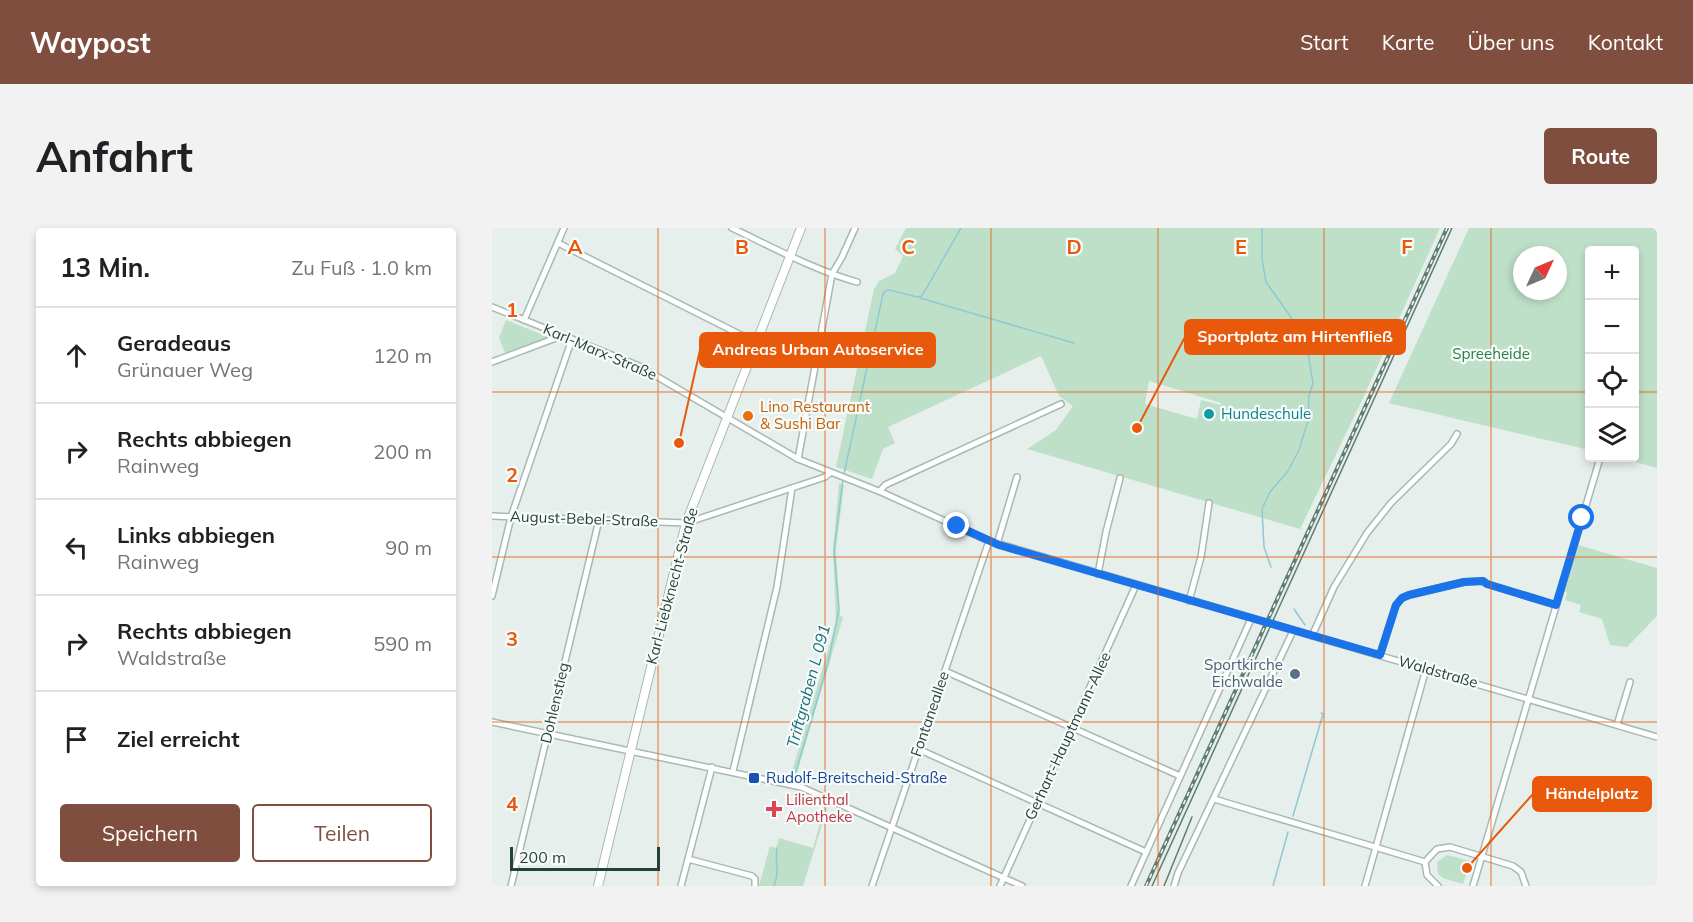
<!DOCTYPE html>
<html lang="de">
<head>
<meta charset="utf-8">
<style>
	body { margin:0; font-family:Mulish,sans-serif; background:#f2f2f2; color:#202124 }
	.controls { position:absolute; right:18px; top:18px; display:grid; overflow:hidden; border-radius:6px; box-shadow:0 3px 9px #0003 }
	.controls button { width:54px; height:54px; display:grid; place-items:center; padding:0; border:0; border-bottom:2px solid #e0e0e0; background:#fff; color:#202124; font:30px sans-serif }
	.compass { position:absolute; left:1021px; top:18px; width:54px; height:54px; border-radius:50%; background:#fff; box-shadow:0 3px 9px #0003; rotate:46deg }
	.scale { position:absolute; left:18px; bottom:15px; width:150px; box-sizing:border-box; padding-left:6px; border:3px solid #24423a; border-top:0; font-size:16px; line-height:21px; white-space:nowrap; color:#24423a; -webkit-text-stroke:4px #f7fbf9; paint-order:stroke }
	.stop { position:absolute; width:18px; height:18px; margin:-14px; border:4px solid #1a73e8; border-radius:50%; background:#fff }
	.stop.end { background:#1a73e8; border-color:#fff; box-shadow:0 2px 6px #0008 }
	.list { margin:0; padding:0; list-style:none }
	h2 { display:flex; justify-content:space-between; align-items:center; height:78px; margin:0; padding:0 24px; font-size:26px }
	h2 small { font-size:20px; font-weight:400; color:#757577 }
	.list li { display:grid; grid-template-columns:39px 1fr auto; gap:18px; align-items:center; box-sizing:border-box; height:96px; padding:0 24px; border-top:2px solid #e0e0e0 }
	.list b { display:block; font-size:22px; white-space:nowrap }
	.list p { margin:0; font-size:20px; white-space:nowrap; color:#757577 }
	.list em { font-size:20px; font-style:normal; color:#757577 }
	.actions { display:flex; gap:12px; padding:18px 24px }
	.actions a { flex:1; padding:14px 0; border:2px solid #7f4e3f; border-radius:6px; text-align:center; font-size:21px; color:#7f4e3f }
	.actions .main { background:#7f4e3f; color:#fff }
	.icon { flex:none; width:33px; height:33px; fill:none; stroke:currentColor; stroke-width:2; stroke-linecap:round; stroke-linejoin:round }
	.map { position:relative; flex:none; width:1165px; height:658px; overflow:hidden; border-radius:6px }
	header { display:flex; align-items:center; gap:36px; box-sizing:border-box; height:84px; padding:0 30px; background:#7f4e3f; color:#fff }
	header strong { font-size:28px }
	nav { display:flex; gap:33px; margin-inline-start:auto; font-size:21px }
	.intro { display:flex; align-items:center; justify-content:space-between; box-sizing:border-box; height:144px; padding:0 36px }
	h1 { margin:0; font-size:42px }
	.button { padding:15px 27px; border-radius:6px; background:#7f4e3f; color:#fff; font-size:21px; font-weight:700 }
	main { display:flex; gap:36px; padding:0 36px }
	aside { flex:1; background:#fff; border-radius:6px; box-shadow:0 3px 9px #0003 }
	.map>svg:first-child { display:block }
	.green { fill:#bfe0c8; fill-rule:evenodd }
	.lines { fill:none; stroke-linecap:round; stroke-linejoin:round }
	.stream { stroke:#8ec9d4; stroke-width:1.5 }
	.street-casing { stroke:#a8b8b2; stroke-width:8 }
	.secondary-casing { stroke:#a4bbb3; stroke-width:10 }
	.street { stroke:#fff; stroke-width:5 }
	.secondary { stroke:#fff; stroke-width:8 }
	.tram { stroke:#5f7d75; stroke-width:1.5 }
	.rail-casing { stroke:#5f7d75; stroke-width:4 }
	.rail { stroke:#f7fbf9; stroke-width:1.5; stroke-dasharray:4.5; stroke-linecap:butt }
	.route { stroke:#1a73e8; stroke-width:8 }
	.grid { fill:none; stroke:#e8590c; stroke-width:1.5; stroke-opacity:0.55 }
	.culture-dot { fill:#0f9aa8; stroke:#f7fbf9; stroke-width:2 }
	.food-dot { fill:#e8710a; stroke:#f7fbf9; stroke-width:2 }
	.service-dot { fill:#5c6f8a; stroke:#f7fbf9; stroke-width:2 }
	.transit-dot { fill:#1a4fb4; stroke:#f7fbf9; stroke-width:2 }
	.health-dot { fill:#e0444e; stroke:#f7fbf9; stroke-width:2 }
	.labels { text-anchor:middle; stroke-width:4.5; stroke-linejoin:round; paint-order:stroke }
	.street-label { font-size:15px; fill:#24423a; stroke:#f7fbf9 }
	.park-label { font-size:15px; fill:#2d7a4b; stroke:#f7fbf9 }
	.food-label { font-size:15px; fill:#c56008; stroke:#f7fbf9; text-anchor:start }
	.culture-label { font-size:15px; fill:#0d838f; stroke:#f7fbf9; text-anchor:start }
	.service-label { font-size:15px; fill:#4e5e75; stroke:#f7fbf9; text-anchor:end }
	.transit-label { font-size:15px; fill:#164399; stroke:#f7fbf9; text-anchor:start }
	.health-label { font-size:15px; fill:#be3a42; stroke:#f7fbf9; text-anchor:start }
	.water-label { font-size:16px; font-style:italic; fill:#1c6f80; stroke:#f7fbf9 }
	.grid-label { font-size:20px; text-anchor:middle; font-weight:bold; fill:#e8590c; stroke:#f7fbf9; stroke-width:4.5; stroke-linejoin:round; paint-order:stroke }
	.leader { fill:none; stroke:#e8590c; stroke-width:2 }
	.callout-dot { fill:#e8590c; stroke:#f7fbf9; stroke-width:2 }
	.callout { fill:#e8590c; stroke:#e8590c; stroke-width:2 }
	.callout-label { font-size:16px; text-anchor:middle; font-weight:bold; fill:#fff }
</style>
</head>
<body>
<header>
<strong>Waypost</strong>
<nav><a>Start</a><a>Karte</a><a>Über uns</a><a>Kontakt</a></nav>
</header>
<div class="intro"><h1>Anfahrt</h1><a class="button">Route</a></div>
<main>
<aside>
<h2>13 Min.<small>Zu Fuß · 1.0 km</small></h2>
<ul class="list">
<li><svg class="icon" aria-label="ahead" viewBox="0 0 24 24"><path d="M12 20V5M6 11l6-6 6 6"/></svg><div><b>Geradeaus</b><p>Grünauer Weg</p></div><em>120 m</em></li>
<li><svg class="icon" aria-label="right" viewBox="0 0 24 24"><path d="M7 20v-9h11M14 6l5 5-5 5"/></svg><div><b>Rechts abbiegen</b><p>Rainweg</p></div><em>200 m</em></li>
<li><svg class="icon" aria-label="left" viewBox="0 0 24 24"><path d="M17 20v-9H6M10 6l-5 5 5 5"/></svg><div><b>Links abbiegen</b><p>Rainweg</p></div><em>90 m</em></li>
<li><svg class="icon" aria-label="right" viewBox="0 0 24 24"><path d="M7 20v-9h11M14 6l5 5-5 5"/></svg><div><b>Rechts abbiegen</b><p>Waldstraße</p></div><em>590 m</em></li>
<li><svg class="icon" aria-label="arrive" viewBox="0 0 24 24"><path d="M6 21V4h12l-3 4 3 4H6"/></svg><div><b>Ziel erreicht</b></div></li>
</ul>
<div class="actions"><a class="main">Speichern</a><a>Teilen</a></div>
</aside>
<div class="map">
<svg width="1165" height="658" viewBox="0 0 1165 658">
	<rect width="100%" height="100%" fill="#e6efeb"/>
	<g class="green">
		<path d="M 414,0 L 948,0 L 872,168 L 808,301 L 535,221 L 564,202 L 581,178 L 567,168 L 549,128 L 396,199 L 403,215 L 391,221 L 380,251 L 344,239 L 382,61 L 387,53 L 403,45 L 411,28 L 403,21 ZM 657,153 L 729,175 L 729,177 L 709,172 L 705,191 L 653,176 Z"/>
		<path d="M 977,0 L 1165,0 L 1165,240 L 1128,230 L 1142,230 L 1142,22 L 1098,22 L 1097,222 L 897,175 ZM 1030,27 L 1066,27 L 1066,63 L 1030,63 Z"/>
		<polygon points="14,92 56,109 56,110 13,125 7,110"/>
		<polygon points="347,255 352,257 344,321 348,388 351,389 304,548 299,547 344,395 341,321"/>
		<polygon points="1086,317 1165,340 1165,388 1135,419 1118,417 1110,391 1087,384 1089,377 1073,372 1075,365 1072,363"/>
		<polygon points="333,577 336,578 311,658 267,658 278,618 284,620 287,610 321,620"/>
		<polygon points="955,627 978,633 971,656 951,650 946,646 945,634"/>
	</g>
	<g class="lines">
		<g class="stream">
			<polyline points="770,0 770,31 774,54 803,95"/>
			<polyline points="428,70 582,115"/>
			<polyline points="352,246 391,66 393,63 397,62 425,69 430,68 469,0"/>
			<polyline points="779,339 772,319 770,281 778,264 796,243 807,222 816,193 817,168 821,155 815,119 807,101"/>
			<polyline points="802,381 813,397"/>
			<polyline points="303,547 336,435 347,381 342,323 351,251"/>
			<polyline points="801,588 831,486 829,485"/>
			<path d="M 282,658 C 289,639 282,637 285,620"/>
			<polyline points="781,658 796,604"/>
		</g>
		<defs>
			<g id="street">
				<path d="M 240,0 C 280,19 322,42 365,54"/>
				<polyline points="66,15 265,115"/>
				<polyline points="0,79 147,138 306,231 389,264 497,313 1165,509"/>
				<polyline points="32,92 72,0"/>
				<polyline points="0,134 64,110 66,106"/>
				<polyline points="306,231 340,46 350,29 363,0"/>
				<polyline points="388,263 393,257 569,176"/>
				<polyline points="0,288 194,295 333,249 338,245"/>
				<polyline points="505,316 525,249"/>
				<polyline points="606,346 614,304 628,250"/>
				<polyline points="0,368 19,289 80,111"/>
				<polyline points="697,373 709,329 717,275"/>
				<polyline points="820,408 842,359 875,305 899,275 959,216 965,206"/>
				<polyline points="888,427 904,377 910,370 917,367 972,354 991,353 995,356 1064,377"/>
				<polyline points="453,443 688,548"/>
				<polyline points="0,494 309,559 530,658"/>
				<polyline points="1125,497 1138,454"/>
				<polyline points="426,521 654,624"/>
				<polyline points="241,543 285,359 300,260"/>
				<polyline points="722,571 933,634"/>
				<polyline points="196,631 260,648 263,651 263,658"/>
				<polyline points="19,658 107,292"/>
				<polyline points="189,658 220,539"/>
				<polyline points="380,658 497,313"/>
				<polyline points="508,658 644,357"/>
				<polyline points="639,658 759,391"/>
				<polyline points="682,658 686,645 801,403"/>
				<polyline points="873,658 934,441"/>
				<polyline points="946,658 935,647 933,634 945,621 958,619 1021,638 1029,644 1034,658"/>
				<polyline points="981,658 1108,230"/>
			</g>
			<polyline id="secondary" points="106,658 194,295 309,0"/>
		</defs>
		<use href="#street" class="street-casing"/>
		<use href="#secondary" class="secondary-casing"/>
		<use href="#street" class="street"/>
		<use href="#secondary" class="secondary"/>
		<g class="tram">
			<polyline points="660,658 960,0"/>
			<polyline points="672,658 700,589"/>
		</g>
		<defs>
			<polyline id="rail" points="654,658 955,0"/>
		</defs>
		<use href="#rail" class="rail-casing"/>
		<use href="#rail" class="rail"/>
	</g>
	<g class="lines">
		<polyline class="route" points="465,298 507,317 888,427 904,377 910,370 917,367 972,354 991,353 995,356 1064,377 1090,290"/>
	</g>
	<path class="grid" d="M 166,0 L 166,658M 333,0 L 333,658M 499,0 L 499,658M 666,0 L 666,658M 832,0 L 832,658M 999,0 L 999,658M 0,164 L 1098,164M 1142,164 L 1165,164M 0,329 L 1165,329M 0,494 L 1165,494"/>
	<circle class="culture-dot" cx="717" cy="186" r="6"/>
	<circle class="food-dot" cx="256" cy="188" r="6"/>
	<circle class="service-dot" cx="803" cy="446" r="6"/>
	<rect class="transit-dot" x="256" y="544" width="12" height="12" rx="3"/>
	<path class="health-dot" d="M279 572h6v6h6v6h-6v6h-6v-6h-6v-6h6z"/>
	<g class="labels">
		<g class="street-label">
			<text transform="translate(108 124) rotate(23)" y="5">Karl-Marx-Straße</text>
			<text transform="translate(92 291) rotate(2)" y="5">August-Bebel-Straße</text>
			<text transform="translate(180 358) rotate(-75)" y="5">Karl-Liebknecht-Straße</text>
			<text transform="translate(946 444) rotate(16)" y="5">Waldstraße</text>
			<text transform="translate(63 475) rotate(-77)" y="5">Dohlenstieg</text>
			<text transform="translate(438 486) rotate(-71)" y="5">Fontaneallee</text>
			<text transform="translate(576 508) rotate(-65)" y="5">Gerhart-Hauptmann-Allee</text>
		</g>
		<g class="park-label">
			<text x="999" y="131">Spreeheide</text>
		</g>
		<g class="food-label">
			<text x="268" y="184">Lino Restaurant<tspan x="268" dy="17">&amp; Sushi Bar</tspan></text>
		</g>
		<g class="culture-label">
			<text x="729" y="191">Hundeschule</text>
		</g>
		<g class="service-label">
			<text x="791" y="442">Sportkirche<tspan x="791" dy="17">Eichwalde</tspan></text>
		</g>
		<g class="transit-label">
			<text x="274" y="555">Rudolf-Breitscheid-Straße</text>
		</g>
		<g class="health-label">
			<text x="294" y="577">Lilienthal<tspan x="294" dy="17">Apotheke</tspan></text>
		</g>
		<g class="water-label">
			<text transform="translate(316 458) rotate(-75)" y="6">Triftgraben L 091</text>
		</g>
	</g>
	<g class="grid-label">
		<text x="83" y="26">A</text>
		<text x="250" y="26">B</text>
		<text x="416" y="26">C</text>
		<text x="582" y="26">D</text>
		<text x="749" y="26">E</text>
		<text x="915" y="26">F</text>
		<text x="20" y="89">1</text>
		<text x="20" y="254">2</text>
		<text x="20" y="418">3</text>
		<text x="20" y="583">4</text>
	</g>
	<path class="leader" d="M645 200L693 109M187 215L208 122M975 640L1041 566"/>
	<g class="callout-dot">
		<circle cx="645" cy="200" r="6"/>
		<circle cx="187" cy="215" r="6"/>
		<circle cx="975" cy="640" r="6"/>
	</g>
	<g class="callout">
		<rect x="693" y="92" width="220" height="34" rx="6"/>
		<rect x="208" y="105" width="235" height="34" rx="6"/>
		<rect x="1041" y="549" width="118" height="34" rx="6"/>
	</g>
	<g class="callout-label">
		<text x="803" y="114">Sportplatz am Hirtenfließ</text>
		<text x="326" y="127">Andreas Urban Autoservice</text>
		<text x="1100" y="571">Händelplatz</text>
	</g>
</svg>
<div class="controls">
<button>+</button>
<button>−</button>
<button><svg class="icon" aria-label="locate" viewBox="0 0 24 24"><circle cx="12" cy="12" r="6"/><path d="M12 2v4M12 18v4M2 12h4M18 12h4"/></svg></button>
<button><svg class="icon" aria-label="layers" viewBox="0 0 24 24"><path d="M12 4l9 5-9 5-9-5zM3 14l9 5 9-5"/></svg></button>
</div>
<svg class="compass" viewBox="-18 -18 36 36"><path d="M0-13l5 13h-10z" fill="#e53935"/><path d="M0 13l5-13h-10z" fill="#757577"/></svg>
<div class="scale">200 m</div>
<div class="stop" style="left:1090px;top:290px"></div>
<div class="stop end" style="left:465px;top:298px"></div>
</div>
</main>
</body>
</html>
